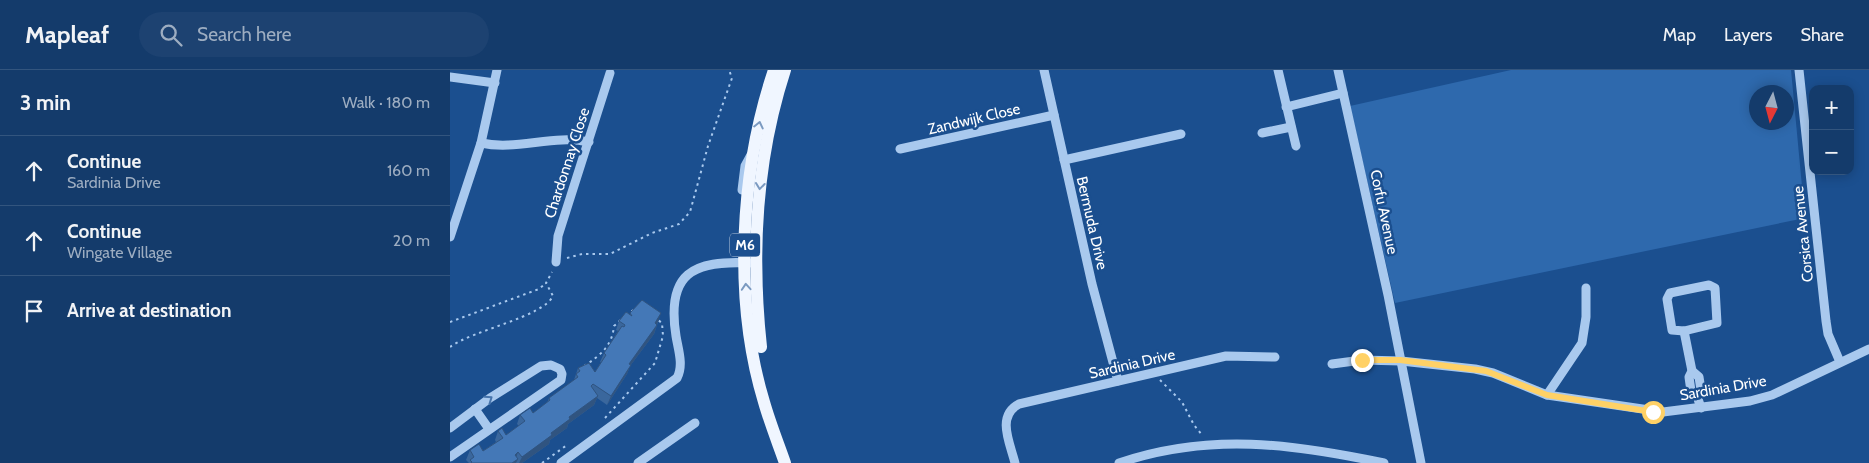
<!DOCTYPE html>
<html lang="en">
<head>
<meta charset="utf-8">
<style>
	body { margin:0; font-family:Cabin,sans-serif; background:#1d4271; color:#f1f3f6 }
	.controls { position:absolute; right:15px; top:15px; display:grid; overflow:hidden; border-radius:10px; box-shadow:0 2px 12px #0003 }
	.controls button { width:45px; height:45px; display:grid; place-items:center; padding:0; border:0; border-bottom:1px solid #33557e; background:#143b6b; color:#f1f3f6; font:25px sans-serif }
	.compass { position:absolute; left:1299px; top:15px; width:45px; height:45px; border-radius:50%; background:#143b6b; box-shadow:0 2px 12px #0003; rotate:186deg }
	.stop { position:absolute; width:15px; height:15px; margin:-11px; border:4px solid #ffd166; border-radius:50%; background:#fff }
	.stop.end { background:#ffd166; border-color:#fff; box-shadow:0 1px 5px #0008 }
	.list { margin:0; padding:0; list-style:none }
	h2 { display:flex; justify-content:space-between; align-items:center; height:65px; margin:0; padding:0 20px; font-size:21px }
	h2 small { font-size:16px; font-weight:400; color:#9dadc1 }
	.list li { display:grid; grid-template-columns:32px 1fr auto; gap:15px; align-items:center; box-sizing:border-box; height:70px; padding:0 20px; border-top:1px solid #33557e }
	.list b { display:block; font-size:19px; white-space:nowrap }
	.list p { margin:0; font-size:16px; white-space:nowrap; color:#9dadc1 }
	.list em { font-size:16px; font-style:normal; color:#9dadc1 }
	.icon { flex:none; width:28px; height:28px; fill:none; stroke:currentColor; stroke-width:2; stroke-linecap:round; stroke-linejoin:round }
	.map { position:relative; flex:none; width:1419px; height:393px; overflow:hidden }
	header { display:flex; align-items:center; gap:30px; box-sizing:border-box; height:70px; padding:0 25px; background:#143b6b; border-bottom:1px solid #33557e }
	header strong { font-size:24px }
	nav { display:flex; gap:28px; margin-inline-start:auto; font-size:18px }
	.search { width:350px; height:45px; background:#1d4271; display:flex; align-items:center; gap:12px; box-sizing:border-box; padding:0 18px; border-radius:28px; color:#9dadc1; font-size:19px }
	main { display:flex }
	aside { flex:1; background:#143b6b }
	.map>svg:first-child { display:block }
	.garden { fill:#2e69ad; fill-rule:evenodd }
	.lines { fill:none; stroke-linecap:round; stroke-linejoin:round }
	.path { stroke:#a9c9ee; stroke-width:2; stroke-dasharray:2.5 4; stroke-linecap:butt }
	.minor { stroke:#a9c9ee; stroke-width:9 }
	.major { stroke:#f0f6ff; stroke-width:12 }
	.wall { fill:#3a679d }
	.shaded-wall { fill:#305480 }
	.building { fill:#4478b7; stroke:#305480 }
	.oneway { stroke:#7b9ac1 }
	.oneway2 { stroke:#4674ac }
	.route { stroke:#ffd166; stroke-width:6 }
	.labels { text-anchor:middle; stroke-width:5; stroke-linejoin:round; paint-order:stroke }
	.shield { fill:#1b4f8f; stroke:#bbcadd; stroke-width:1 }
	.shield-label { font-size:14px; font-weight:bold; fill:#fff }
	.street-label { font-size:15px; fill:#fff; stroke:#1b4f8f }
</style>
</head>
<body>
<header>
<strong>Mapleaf</strong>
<div class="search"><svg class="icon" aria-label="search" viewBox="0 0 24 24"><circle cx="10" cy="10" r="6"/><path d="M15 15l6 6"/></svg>Search here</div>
<nav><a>Map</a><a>Layers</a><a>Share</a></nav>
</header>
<main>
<aside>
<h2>3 min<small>Walk · 180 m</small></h2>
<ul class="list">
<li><svg class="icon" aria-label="ahead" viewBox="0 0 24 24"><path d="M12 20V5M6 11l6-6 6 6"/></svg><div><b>Continue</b><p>Sardinia Drive</p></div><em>160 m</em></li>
<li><svg class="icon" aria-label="ahead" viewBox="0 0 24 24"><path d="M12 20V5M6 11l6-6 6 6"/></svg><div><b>Continue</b><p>Wingate Village</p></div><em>20 m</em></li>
<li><svg class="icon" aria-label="arrive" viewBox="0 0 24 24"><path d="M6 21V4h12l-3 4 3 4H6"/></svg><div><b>Arrive at destination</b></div></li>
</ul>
</aside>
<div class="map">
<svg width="1419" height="393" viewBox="0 0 1419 393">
	<rect width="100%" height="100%" fill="#1b4f8f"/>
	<path class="garden" d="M 1061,0 L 1341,0 L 1355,148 L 945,233 L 900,36 ZM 1306,22 L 1336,22 L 1336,52 L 1306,52 Z"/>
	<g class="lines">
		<g class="path">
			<polyline points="117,188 132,184 160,184 202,163 229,154 240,142 258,76 282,8 279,0"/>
			<polyline points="176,245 185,239"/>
			<polyline points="0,252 89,219 96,213"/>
			<path d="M 0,277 C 23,260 93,247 103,226 L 96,213 L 102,202"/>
			<path d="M 134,296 C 151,285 162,276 164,256 L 173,248"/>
			<polyline points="710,310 732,332 744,355 752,365"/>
			<polyline points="155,348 205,293 213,266 212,253 208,250"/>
			<polyline points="92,393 117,375"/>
		</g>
		<g class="minor">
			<polyline points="594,0 642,214 668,311"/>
			<polyline points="828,0 846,76"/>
			<polyline points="888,0 938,225 971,393"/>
			<polyline points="1349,0 1376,251 1378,264 1390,292"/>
			<polyline points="0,7 45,13"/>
			<polyline points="836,37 893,23"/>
			<polyline points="812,63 841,57"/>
			<path d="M 31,73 C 67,81 103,64 139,72"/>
			<polyline points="450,79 604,45"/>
			<polyline points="614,90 731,64"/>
			<polyline points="292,120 295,96 301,85"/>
			<polyline points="0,167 31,73 47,0"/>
			<polyline points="106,192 108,166 160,3"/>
			<polygon points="1259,215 1265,218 1267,253 1234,261 1222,260 1217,229 1220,223"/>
			<polyline points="1234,261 1242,301 1239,307 1241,321 1247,326 1251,338"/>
			<polyline points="882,294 912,290 951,291 1025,299 1043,303 1097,325 1213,342 1300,331 1322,325 1419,279"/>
			<polyline points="1242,301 1249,307 1251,320 1247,326"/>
			<polyline points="1097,325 1132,273 1136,247 1136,218"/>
			<polyline points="25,339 39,359"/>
			<polyline points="0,358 40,328 91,296 101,295 110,299 112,304 111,310 0,387"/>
			<path d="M 111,393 L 227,308 C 234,295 228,279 226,266 C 216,203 243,190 300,193"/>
			<polyline points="188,393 245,353"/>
			<path d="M 565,393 C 560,373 546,346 569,334 L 776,286 L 825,287"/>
			<path d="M 669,393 C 760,362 842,374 934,393"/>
		</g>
		<g class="major">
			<path d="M 324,0 C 290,101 283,230 314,332 C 320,353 328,373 335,393"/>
			<path d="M 311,277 C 301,184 306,89 335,0"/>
		</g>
	</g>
	<polygon class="wall" points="180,243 208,252 204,264 180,296 177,304 157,335 147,328 144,335 118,354 117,358 100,370 99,374 72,393 19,393 16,390 20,380 33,381 46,372 45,370 48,361 56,365 69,356 67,354 70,345 83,343 97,333 99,328 124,310 128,298 145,302 151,292 150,292 154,283 168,261 166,260 169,251 180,245"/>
	<g class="shaded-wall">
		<polygon points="211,243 208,252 204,259 207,255 204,264 180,296 177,304 157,335 161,326 179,294"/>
		<polygon points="148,326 144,335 118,354 117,358 100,370 99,374 72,393 69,393 72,387 119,347"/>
		<polygon points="68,382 65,391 68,389 66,393 62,393 65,385"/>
	</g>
	<polygon class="building" points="192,230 211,243 205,253 207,255 179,294 181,295 161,326 143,314 141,316 148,326 119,347 120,349 101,363 102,365 72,387 68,382 65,385 68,389 62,393 21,393 22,392 20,390 24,387 20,380 29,374 33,381 53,368 48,361 52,358 56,365 75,351 70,345 80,338 83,343 100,330 99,328 128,307 126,304 130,301 128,298 139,293 145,302 156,285 154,283 172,256 174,257 175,255 169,251 176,242 182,246 180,243"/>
	<defs><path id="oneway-chevron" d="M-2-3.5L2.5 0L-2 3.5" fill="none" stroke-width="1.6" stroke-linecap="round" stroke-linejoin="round" transform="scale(1.25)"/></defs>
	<g class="oneway">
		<use href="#oneway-chevron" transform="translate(309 55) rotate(-77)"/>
		<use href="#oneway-chevron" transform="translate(310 116) rotate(97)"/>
		<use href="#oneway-chevron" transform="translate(296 217) rotate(-94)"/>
	</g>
	<use class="oneway2" href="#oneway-chevron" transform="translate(39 329) rotate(-35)"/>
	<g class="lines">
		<polyline class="route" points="912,290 950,290 1036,301 1097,325 1203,342"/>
	</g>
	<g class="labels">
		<rect class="shield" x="280" y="163.5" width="30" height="23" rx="4"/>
		<g class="shield-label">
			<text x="295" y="180">M6</text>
		</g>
		<g class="street-label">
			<text transform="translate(524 49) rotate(-13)" y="5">Zandwijk Close</text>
			<text transform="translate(117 93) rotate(-72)" y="5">Chardonnay Close</text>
			<text transform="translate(934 142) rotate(78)" y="5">Corfu Avenue</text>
			<text transform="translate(642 153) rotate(77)" y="5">Bermuda Drive</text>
			<text transform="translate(1353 164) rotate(-96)" y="5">Corsica Avenue</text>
			<text transform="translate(682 294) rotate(-13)" y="5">Sardinia Drive</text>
			<text transform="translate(1273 318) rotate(-10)" y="5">Sardinia Drive</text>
		</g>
	</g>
</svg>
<div class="controls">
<button>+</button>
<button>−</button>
</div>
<svg class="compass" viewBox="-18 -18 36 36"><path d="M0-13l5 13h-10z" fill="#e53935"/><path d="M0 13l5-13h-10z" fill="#9dadc1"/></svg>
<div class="stop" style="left:1203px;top:342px"></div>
<div class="stop end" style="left:912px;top:290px"></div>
</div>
</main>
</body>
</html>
